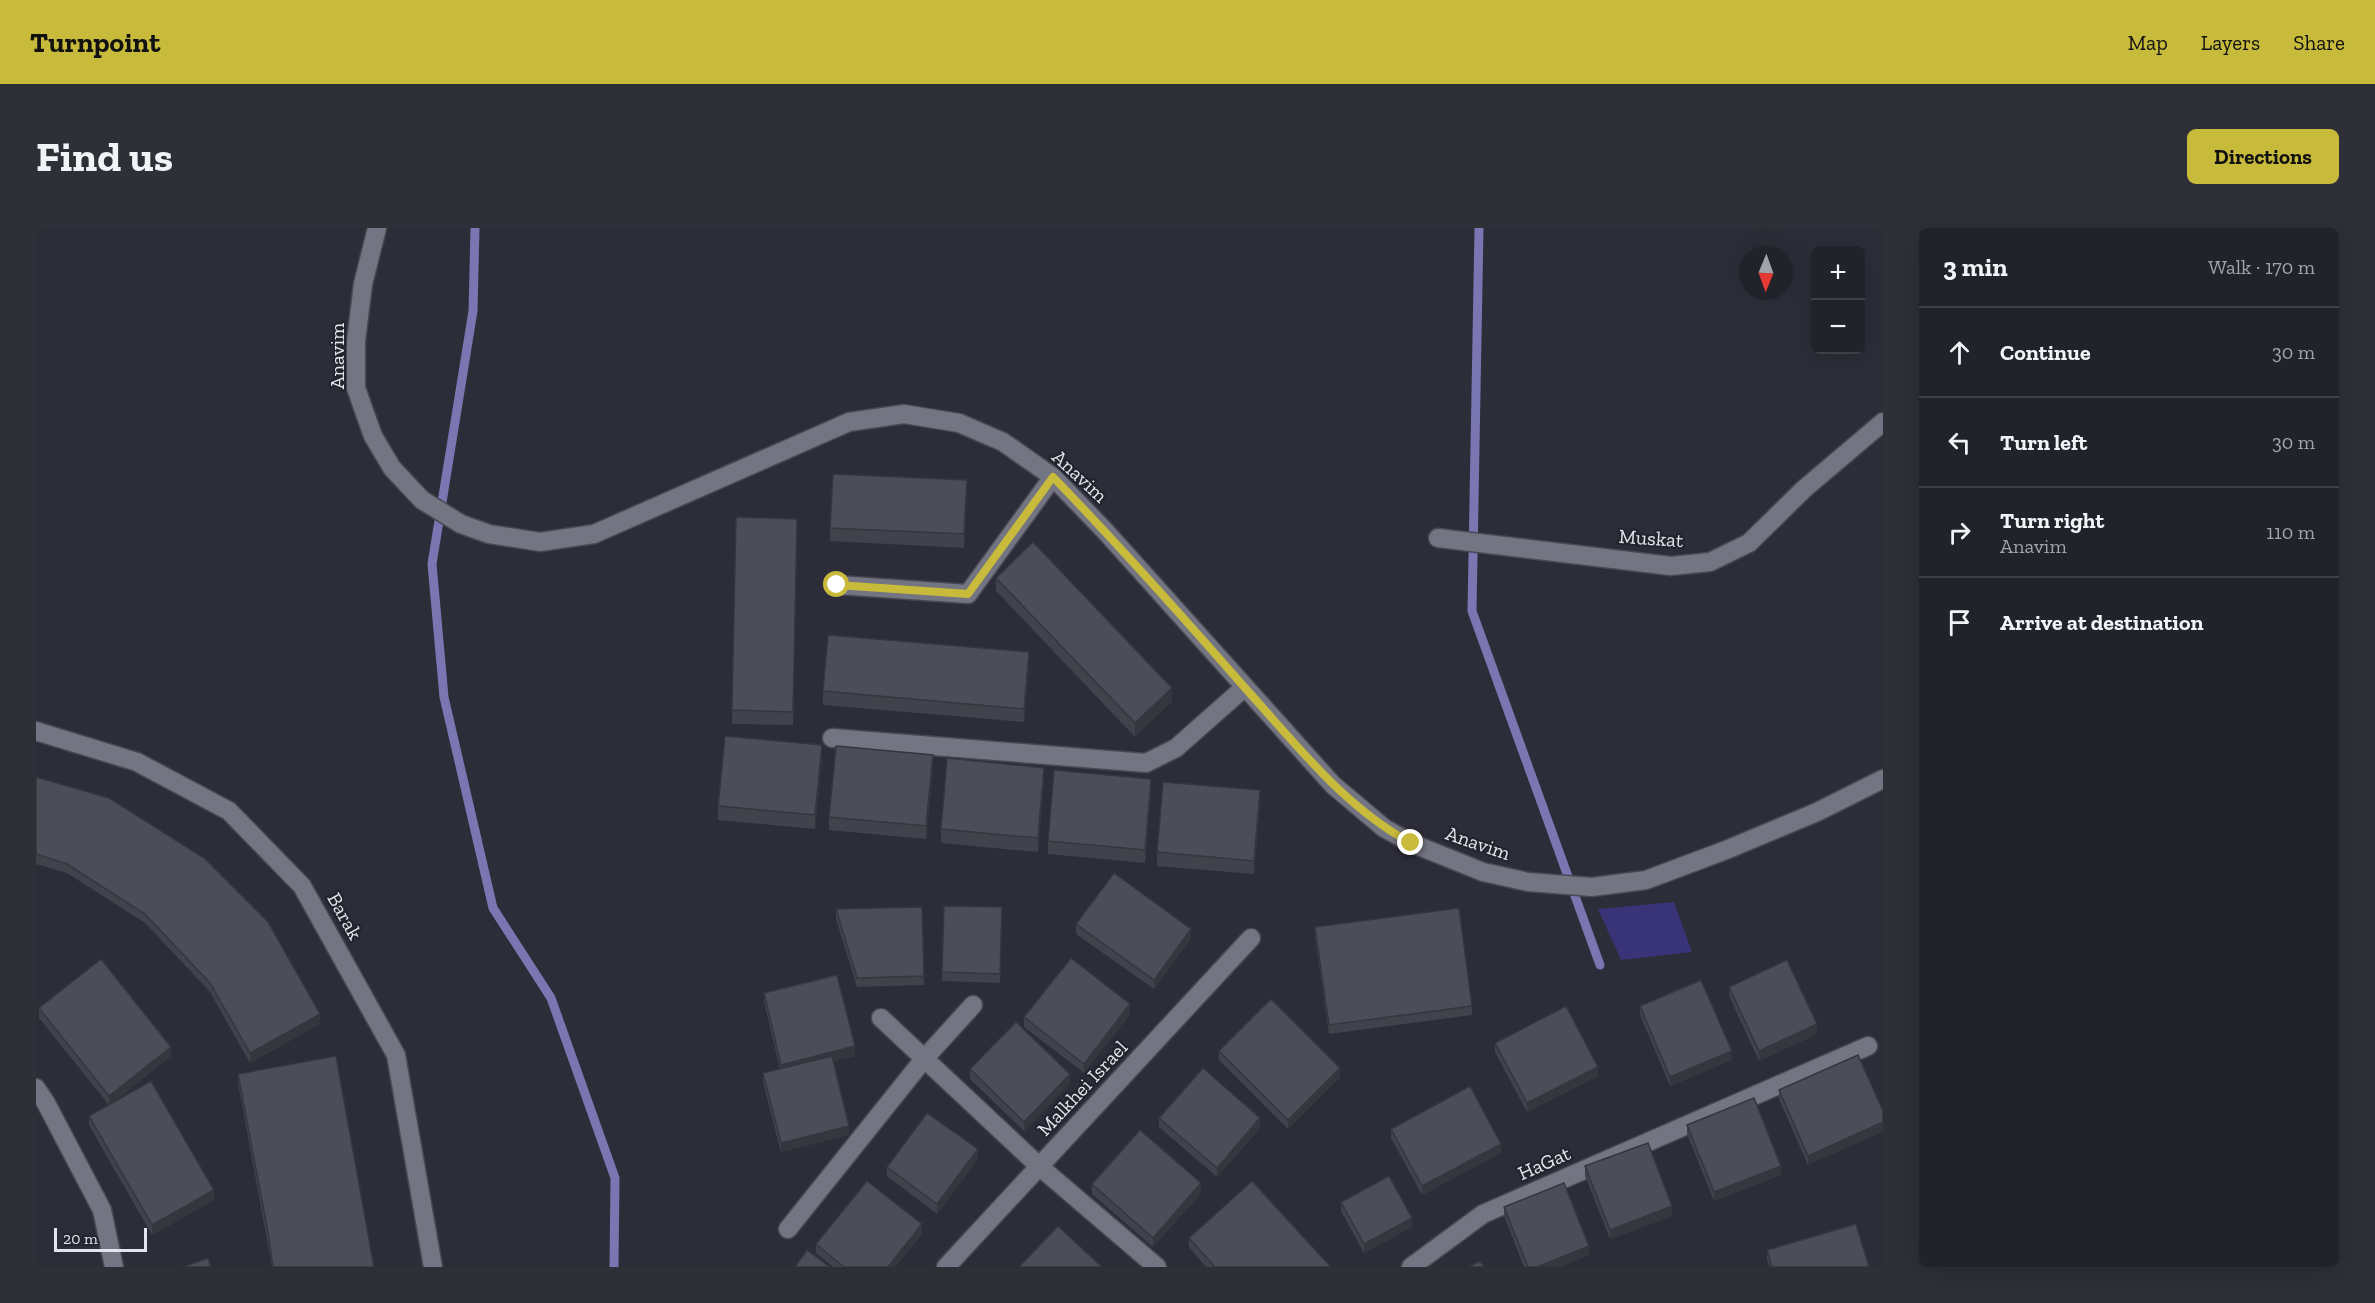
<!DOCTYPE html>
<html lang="en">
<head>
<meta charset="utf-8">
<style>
	body { margin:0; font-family:"Zilla Slab",serif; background:#2e2f37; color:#f1f3f6 }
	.controls { position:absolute; right:18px; top:18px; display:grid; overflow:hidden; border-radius:9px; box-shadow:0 6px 24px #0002 }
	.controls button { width:54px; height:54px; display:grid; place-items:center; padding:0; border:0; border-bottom:2px solid #3f3f47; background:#22222b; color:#f1f3f6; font:30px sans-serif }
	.compass { position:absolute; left:1703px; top:18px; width:54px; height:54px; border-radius:50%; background:#22222b; box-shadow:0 6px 24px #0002; rotate:181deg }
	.scale { position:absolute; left:18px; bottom:15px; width:93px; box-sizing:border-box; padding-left:6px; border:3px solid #e4e5ec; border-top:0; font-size:16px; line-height:21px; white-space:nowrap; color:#e4e5ec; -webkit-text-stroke:4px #23242e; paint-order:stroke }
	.stop { position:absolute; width:18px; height:18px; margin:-14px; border:4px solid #c8bb3b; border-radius:50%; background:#fff }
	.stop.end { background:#c8bb3b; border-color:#fff; box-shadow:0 2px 6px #0008 }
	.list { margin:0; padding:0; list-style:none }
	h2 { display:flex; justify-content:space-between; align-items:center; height:78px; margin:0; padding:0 24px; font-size:26px }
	h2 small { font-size:20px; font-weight:400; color:#a2a4a9 }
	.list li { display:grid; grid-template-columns:39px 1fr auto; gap:18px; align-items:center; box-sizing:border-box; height:90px; padding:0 24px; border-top:2px solid #3f3f47 }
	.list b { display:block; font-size:22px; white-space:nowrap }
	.list p { margin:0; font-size:20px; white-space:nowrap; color:#a2a4a9 }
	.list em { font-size:20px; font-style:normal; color:#a2a4a9 }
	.icon { flex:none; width:33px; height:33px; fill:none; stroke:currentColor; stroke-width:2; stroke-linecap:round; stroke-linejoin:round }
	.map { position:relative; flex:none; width:1847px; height:1039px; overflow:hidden; border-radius:9px }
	header { display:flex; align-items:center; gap:36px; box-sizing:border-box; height:84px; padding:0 30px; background:#c8bb3b; color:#111 }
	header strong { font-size:28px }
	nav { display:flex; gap:33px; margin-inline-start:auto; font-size:21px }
	.intro { display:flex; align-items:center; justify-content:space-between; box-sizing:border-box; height:144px; padding:0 36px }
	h1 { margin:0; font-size:42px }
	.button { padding:15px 27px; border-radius:9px; background:#c8bb3b; color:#111; font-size:21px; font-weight:700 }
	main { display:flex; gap:36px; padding:0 36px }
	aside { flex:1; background:#22222b; border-radius:9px; box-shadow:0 6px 24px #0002 }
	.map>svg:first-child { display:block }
	.green { fill:#393377 }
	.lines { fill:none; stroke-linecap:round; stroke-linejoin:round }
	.stream { stroke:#7a76b2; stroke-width:9 }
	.minor-casing { stroke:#474851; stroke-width:21 }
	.minor { stroke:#747582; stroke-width:18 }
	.wall { fill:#42424d }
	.shaded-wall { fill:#36363f }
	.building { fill:#4d4d5a; stroke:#36363f; stroke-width:1.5 }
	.route { stroke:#c8bb3b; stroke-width:8 }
	.labels { text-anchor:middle; stroke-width:4.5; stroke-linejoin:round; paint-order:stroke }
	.street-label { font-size:20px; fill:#e4e5ec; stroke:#23242e }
</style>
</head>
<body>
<header>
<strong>Turnpoint</strong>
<nav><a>Map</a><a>Layers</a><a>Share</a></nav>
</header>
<div class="intro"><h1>Find us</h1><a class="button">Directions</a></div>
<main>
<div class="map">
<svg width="1847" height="1039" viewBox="0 0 1847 1039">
	<rect width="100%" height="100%" fill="#2d2d39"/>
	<polygon class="green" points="1638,674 1656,724 1585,732 1562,681"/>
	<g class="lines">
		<g class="stream">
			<polyline points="439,0 437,83 396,336 408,469 457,680 515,770 579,950 578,1039"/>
			<polyline points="1443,0 1436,383 1564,737"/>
		</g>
		<defs>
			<g id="minor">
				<polyline points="341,0 327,56 320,113 320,160 337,208 356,240 386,272 425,296 453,306 504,314 558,306 813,194 868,186 923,195 967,214 1017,249 1070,304 1297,557 1348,600 1375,615 1447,644 1492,654 1556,659 1610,652 1690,622 1781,584 1847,551"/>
				<polyline points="1402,310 1635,338 1674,334 1713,315 1768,261 1847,194"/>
				<polyline points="802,357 932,366 1017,249"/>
				<polyline points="0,503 101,534 193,583 266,658 360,827 397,1039"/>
				<polyline points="796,510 1110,535 1140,520 1209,459"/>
				<polyline points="845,790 1004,939 1121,1039"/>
				<polyline points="0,860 10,875 66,982 78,1039"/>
				<polyline points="752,1001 888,831 937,777"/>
				<polyline points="910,1039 1215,710"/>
				<polyline points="1375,1039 1447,986 1832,818"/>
			</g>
		</defs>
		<use href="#minor" class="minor-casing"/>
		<use href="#minor" class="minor"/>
	</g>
	<g class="wall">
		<polygon points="931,266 928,320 794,313 794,300"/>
		<polygon points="700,289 761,291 757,497 696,496"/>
		<polygon points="960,350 1136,473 1099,509 960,363"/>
		<polygon points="993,438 988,494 787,477 787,463"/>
		<polygon points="786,530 779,601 682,592 682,578"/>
		<polygon points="897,541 890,611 793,602 793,589"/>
		<polygon points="0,549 284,796 214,835 174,764 109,695 31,645 0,636"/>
		<polygon points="1008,553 1002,624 905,615 905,601"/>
		<polygon points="1115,565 1109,635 1012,626 1012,613"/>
		<polygon points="1224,576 1218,646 1121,638 1121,624"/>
		<polygon points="908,678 966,679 964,755 906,753"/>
		<polygon points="886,679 888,757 821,759 800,691 800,681"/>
		<polygon points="1040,696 1155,710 1118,761 1040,706"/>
		<polygon points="1279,699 1436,778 1436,787 1293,806 1279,708"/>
		<polygon points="1693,759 1781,806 1723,833 1693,768"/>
		<polygon points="728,765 819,828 797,833 813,907 745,924 727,854 727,845 744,841 728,774"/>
		<polygon points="1604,778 1696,832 1634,858 1604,787"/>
		<polygon points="3,780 135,828 75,876 178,972 116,1007 53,897 53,888 73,877 3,790"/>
		<polygon points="1094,786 1048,845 988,799 988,789"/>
		<polygon points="1459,815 1562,848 1491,884 1459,824"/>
		<polygon points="1183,823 1304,849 1252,901 1183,832"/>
		<polygon points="1822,827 1772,937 1743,871 1743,862"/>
		<polygon points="934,841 1034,856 988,903 934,851"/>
		<polygon points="202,846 338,1039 236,1039 202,855"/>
		<polygon points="1123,890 1224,900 1181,949 1123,899"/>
		<polygon points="1651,897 1745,947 1678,973 1651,906"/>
		<polygon points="1355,901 1465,925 1386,967 1355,910"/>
		<polygon points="942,931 901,986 851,948 851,939"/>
		<polygon points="1549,938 1636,988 1574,1011 1549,948"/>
		<polygon points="1056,956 1165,965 1117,1019 1056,966"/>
		<polygon points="1305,974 1376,999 1328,1025 1305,983"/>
		<polygon points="1468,979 1553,1027 1524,1039 1488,1039 1468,988"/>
		<polygon points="886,1006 859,1039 797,1039 780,1025 780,1016"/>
		<polygon points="1153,1010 1295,1039 1170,1039 1153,1019"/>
		<polygon points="1731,1022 1833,1039 1734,1039 1731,1032"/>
	</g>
	<g class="shaded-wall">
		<polygon points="931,252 931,266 928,320 928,306"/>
		<polygon points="993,424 993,438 988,494 988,481"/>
		<polygon points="1136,460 1136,473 1099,509 1099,495"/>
		<polygon points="786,517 786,530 779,601 779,587"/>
		<polygon points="897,527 897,541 890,611 890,598"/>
		<polygon points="1008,540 1008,553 1002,624 1002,610"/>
		<polygon points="1115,551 1115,565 1109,635 1109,622"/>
		<polygon points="1224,562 1224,576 1218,646 1218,633"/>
		<polygon points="1155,701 1155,710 1118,761 1118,752"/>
		<polygon points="1094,776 1094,786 1048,845 1048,836"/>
		<polygon points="284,786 284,796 214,835 214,825"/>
		<polygon points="1781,796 1781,806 1723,833 1723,823"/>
		<polygon points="819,818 819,828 745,846 745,837"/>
		<polygon points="135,819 135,828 73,877 73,868"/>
		<polygon points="1696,823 1696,832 1634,858 1634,849"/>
		<polygon points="1562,839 1562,848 1491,884 1491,875"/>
		<polygon points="1304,840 1304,849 1252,901 1252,892"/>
		<polygon points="1034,846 1034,856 988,903 988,894"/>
		<polygon points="1224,890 1224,900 1181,949 1181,940"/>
		<polygon points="1847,894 1847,904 1772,937 1772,928"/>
		<polygon points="813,898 813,907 745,924 745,915"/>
		<polygon points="1465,916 1465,925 1386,967 1386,958"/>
		<polygon points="942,921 942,931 901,986 901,976"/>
		<polygon points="1745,938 1745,947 1678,973 1678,964"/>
		<polygon points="1165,955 1165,965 1117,1019 1117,1010"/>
		<polygon points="178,962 178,972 116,1007 116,997"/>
		<polygon points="1636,978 1636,988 1574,1011 1574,1002"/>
		<polygon points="1376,990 1376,999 1328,1025 1328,1016"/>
		<polygon points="886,996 886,1006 859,1039 852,1039"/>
		<polygon points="1553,1018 1553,1027 1524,1039 1501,1039"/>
	</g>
	<g class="building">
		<polygon points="797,246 931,252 928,306 794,300"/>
		<polygon points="700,289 761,291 757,484 696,482"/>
		<polygon points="997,314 1136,460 1099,495 960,350"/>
		<polygon points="792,407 993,424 988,481 787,463"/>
		<polygon points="689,508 786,517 779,587 682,578"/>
		<polygon points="800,518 897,527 890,598 793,589"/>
		<polygon points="911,530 1008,540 1002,610 905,601"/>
		<polygon points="1018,542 1115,551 1109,622 1012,613"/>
		<polygon points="0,549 73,570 168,630 232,694 284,786 214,825 174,755 109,686 31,636 0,626"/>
		<polygon points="1127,554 1224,562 1218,633 1121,624"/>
		<polygon points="1078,645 1155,701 1118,752 1040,696"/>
		<polygon points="908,678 966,679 964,746 906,744"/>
		<polygon points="886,679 888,748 821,750 800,681"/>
		<polygon points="1423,680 1436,778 1293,797 1279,699"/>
		<polygon points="1035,730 1094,776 1048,836 988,789"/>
		<polygon points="65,731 135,819 73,868 3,780"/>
		<polygon points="1751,732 1781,796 1723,823 1693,759"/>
		<polygon points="801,747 819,818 745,837 728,765"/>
		<polygon points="1665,752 1696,823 1634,849 1604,778"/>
		<polygon points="1235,771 1304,840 1252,892 1183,823"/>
		<polygon points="1530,778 1562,839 1491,875 1459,815"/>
		<polygon points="980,794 1034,846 988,894 934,841"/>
		<polygon points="1822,827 1847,883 1847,894 1772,928 1743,862"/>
		<polygon points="300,828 338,1039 237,1039 233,1010 202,846"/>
		<polygon points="796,828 813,898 745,915 727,845"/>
		<polygon points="1167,840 1224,890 1181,940 1123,890"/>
		<polygon points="115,853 178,962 116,997 53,888"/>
		<polygon points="1434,858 1465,916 1386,958 1355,901"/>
		<polygon points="1718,870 1745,938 1678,964 1651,897"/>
		<polygon points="891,885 942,921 901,976 851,939"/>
		<polygon points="1104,902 1165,955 1117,1010 1056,956"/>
		<polygon points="1612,915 1636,978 1574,1002 1549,938"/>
		<polygon points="1353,948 1376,990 1328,1016 1305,974"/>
		<polygon points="831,953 886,996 852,1039 808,1039 780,1016"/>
		<polygon points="1216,953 1295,1039 1179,1039 1153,1010"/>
		<polygon points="1528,955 1553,1018 1501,1039 1492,1039 1468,979"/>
		<polygon points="1820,996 1833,1039 1736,1039 1731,1022"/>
		<polygon points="1022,998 1066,1039 983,1039"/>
		<polygon points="771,1022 794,1039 759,1039"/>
		<polygon points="172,1030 175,1039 147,1039"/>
		<polygon points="1444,1033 1448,1039 1433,1039"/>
	</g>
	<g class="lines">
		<path class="route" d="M 801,357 L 932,366 L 1017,249 C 1084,318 1147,389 1210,461 C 1261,517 1308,579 1375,615"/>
	</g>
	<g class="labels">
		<g class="street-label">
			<text transform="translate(301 128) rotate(-90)" y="7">Anavim</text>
			<text transform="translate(1044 248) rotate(43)" y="7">Anavim</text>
			<text transform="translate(1615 310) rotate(4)" y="7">Muskat</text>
			<text transform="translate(1442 615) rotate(19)" y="7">Anavim</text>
			<text transform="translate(309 688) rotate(61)" y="7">Barak</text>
			<text transform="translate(1046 860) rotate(-47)" y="7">Malkhei Israel</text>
			<text transform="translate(1508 935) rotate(-24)" y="7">HaGat</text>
		</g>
	</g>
</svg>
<div class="controls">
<button>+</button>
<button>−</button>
</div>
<svg class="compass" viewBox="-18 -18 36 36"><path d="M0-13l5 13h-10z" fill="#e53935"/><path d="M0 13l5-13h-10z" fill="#a2a4a9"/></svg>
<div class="scale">20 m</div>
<div class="stop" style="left:801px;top:357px"></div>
<div class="stop end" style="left:1375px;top:615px"></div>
</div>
<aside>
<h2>3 min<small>Walk · 170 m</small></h2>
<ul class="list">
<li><svg class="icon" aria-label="ahead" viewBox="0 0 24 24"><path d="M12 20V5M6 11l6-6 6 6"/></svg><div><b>Continue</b></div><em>30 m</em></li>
<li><svg class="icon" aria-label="left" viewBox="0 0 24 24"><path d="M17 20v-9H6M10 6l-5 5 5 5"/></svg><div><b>Turn left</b></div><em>30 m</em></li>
<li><svg class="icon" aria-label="right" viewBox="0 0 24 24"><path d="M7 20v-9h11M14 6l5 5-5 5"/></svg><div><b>Turn right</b><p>Anavim</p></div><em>110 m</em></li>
<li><svg class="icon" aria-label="arrive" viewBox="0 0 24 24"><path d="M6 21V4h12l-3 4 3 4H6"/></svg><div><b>Arrive at destination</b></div></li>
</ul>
</aside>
</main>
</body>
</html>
